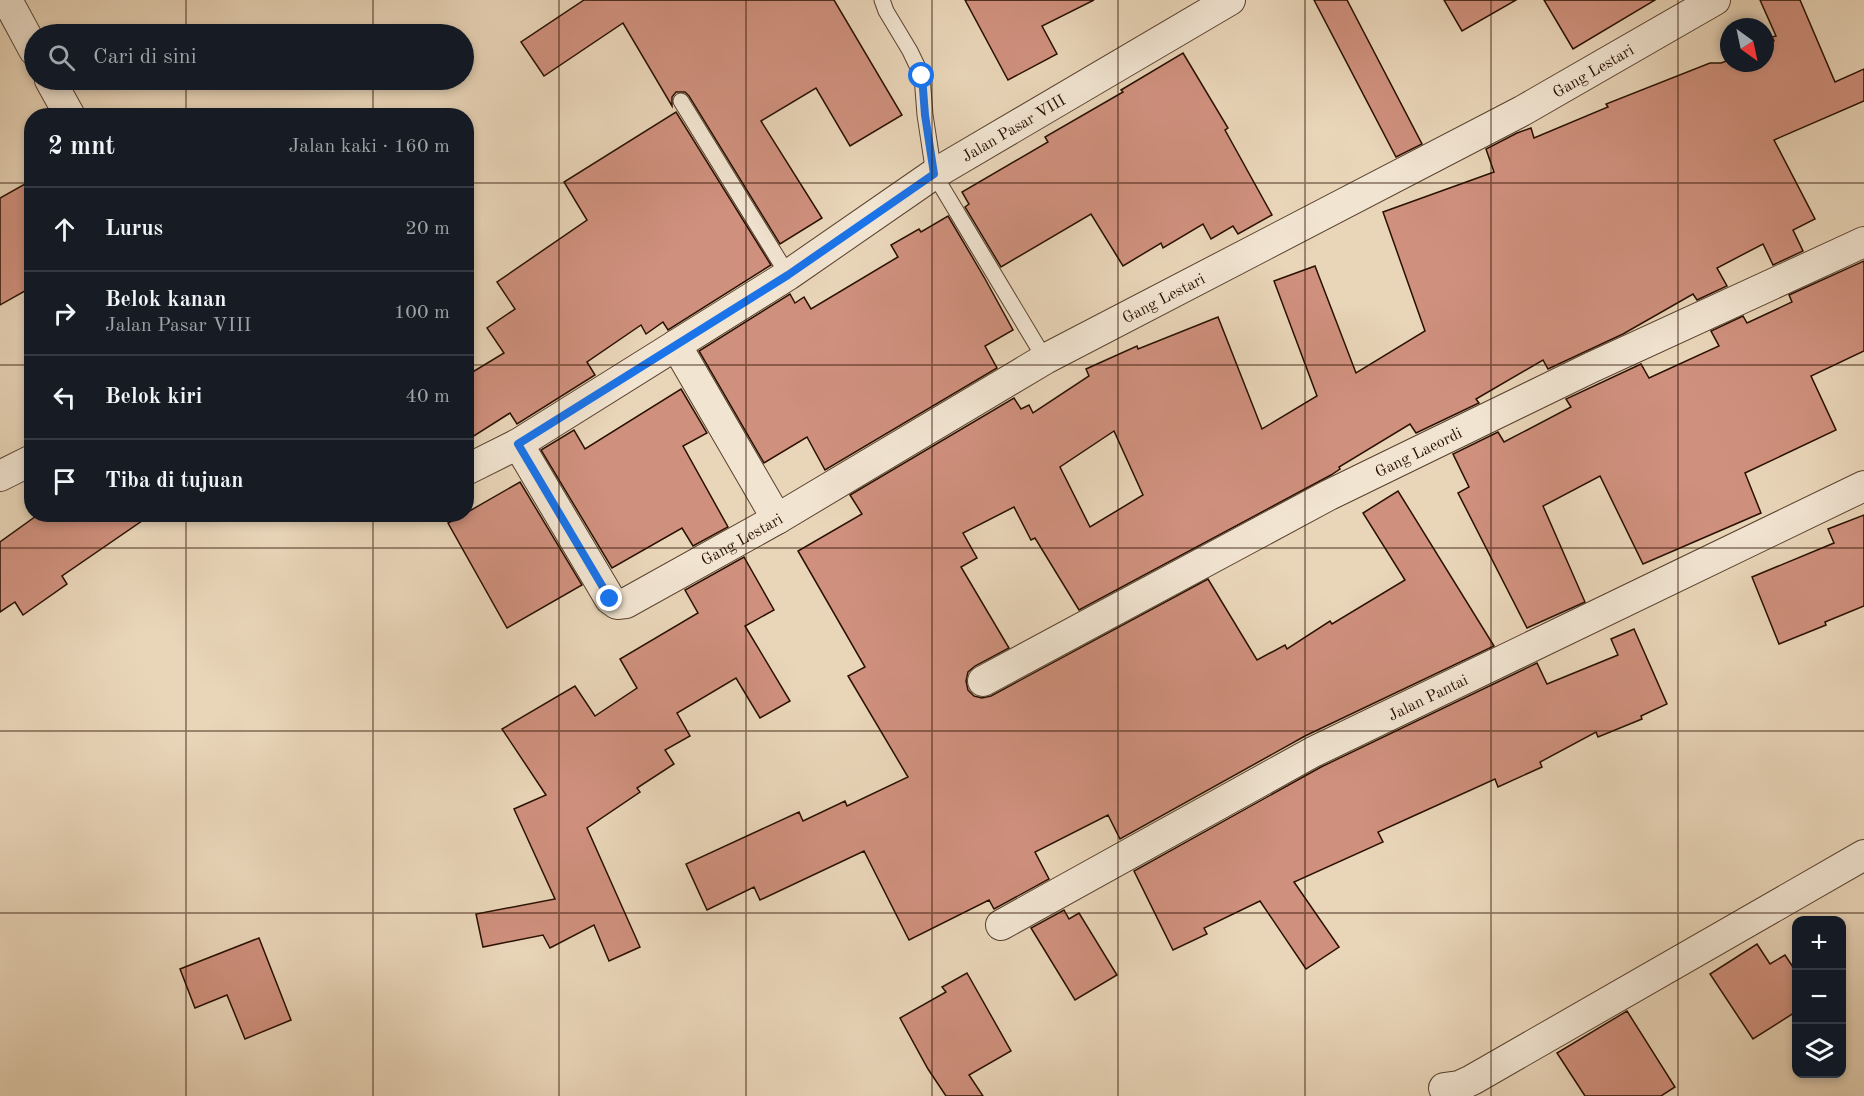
<!DOCTYPE html>
<html lang="id">
<head>
<meta charset="utf-8">
<style>
	body { margin:0; font-family:"Old Standard TT",serif; background:#242831; color:#f1f3f6 }
	.controls { position:absolute; right:18px; bottom:18px; display:grid; overflow:hidden; border-radius:12px; box-shadow:0 3px 9px #0003 }
	.controls button { width:54px; height:54px; display:grid; place-items:center; padding:0; border:0; border-bottom:2px solid #363941; background:#171b24; color:#f1f3f6; font:30px sans-serif }
	.compass { position:absolute; left:1720px; top:18px; width:54px; height:54px; border-radius:50%; background:#171b24; box-shadow:0 3px 9px #0003; rotate:147deg }
	.stop { position:absolute; width:18px; height:18px; margin:-14px; border:4px solid #1a73e8; border-radius:50%; background:#fff }
	.stop.end { background:#1a73e8; border-color:#fff; box-shadow:0 2px 6px #0008 }
	.list { margin:0; padding:0; list-style:none }
	h2 { display:flex; justify-content:space-between; align-items:center; height:78px; margin:0; padding:0 24px; font-size:26px }
	h2 small { font-size:20px; font-weight:400; color:#9ea1a6 }
	.list li { display:grid; grid-template-columns:39px 1fr auto; gap:18px; align-items:center; box-sizing:border-box; height:84px; padding:0 24px; border-top:2px solid #363941 }
	.list b { display:block; font-size:22px; white-space:nowrap }
	.list p { margin:0; font-size:20px; white-space:nowrap; color:#9ea1a6 }
	.list em { font-size:20px; font-style:normal; color:#9ea1a6 }
	.icon { flex:none; width:33px; height:33px; fill:none; stroke:currentColor; stroke-width:2; stroke-linecap:round; stroke-linejoin:round }
	.map { position:relative; flex:none; width:1864px; height:1096px; overflow:hidden }
	.search { position:absolute; background:#171b24; box-shadow:0 3px 9px #0003; left:24px; top:24px; width:450px; height:66px; display:flex; align-items:center; gap:15px; box-sizing:border-box; padding:0 21px; border-radius:33px; color:#9ea1a6; font-size:22px }
	.panel { position:absolute; background:#171b24; box-shadow:0 3px 9px #0003; left:24px; top:108px; width:450px; height:414px; border-radius:24px }
	.map>svg:first-child { display:block }
	.building { fill:#cf907d; stroke:#291000; stroke-width:1.5; fill-rule:evenodd }
	.lines { fill:none; stroke-linecap:round; stroke-linejoin:round }
	.service-casing { stroke:#59412e; stroke-width:17 }
	.minor-casing { stroke:#59412e; stroke-width:32 }
	.service { stroke:#f1e4d1; stroke-width:15 }
	.minor { stroke:#f1e4d1; stroke-width:30 }
	.route { stroke:#1a73e8; stroke-width:8 }
	.grid { fill:none; stroke:#291000; stroke-width:1.5; stroke-opacity:0.55 }
	.labels { text-anchor:middle; stroke-width:4.5; stroke-linejoin:round; paint-order:stroke }
	.street-label { font-size:16px; fill:#291000; stroke:#f1e4d1 }
</style>
</head>
<body>
<div class="map">
<svg width="1864" height="1096" viewBox="0 0 1864 1096">
	<rect width="100%" height="100%" fill="#e9d5b8"/>
	<filter id="stains"><feTurbulence type="fractalNoise" baseFrequency=".00333" numOctaves="4"/><feColorMatrix values="0 0 0 0 .2 0 0 0 0 .09 0 0 0 0 .02 0 0 0 .5 -.17"/></filter>
	<radialGradient id="worn" r=".72"><stop offset=".6" stop-color="#630" stop-opacity="0"/><stop offset="1" stop-color="#630" stop-opacity=".3"/></radialGradient>
	<g class="building">
		<polygon points="584,0 834,0 902,115 850,146 816,88 761,121 822,218 780,244 689,96 685,92 676,92 672,97 672,106 623,23 544,76 521,42"/>
		<polygon points="965,0 1094,0 1042,26 1057,54 1008,80"/>
		<polygon points="1314,0 1347,0 1422,144 1396,157"/>
		<polygon points="1444,0 1516,0 1462,31"/>
		<polygon points="1544,0 1655,0 1573,49"/>
		<path d="M 1760,0 L 1800,0 L 1835,82 L 1864,69 L 1864,101 L 1774,140 L 1815,219 L 1793,230 L 1803,251 L 1773,265 L 1763,244 L 1717,268 L 1727,286 L 1697,300 L 1693,294 L 1623,334 L 1548,369 L 1543,360 L 1476,399 L 1479,403 L 1416,433 L 1410,424 L 1339,467 L 1340,469 L 1331,475 L 1079,610 L 1035,538 L 1031,540 L 1014,507 L 963,533 L 977,558 L 961,567 L 1009,648 L 975,666 L 968,672 L 966,681 L 968,690 L 974,696 L 982,698 L 991,696 L 1208,579 L 1257,660 L 1285,645 L 1287,649 L 1330,621 L 1332,624 L 1405,580 L 1363,513 L 1398,491 L 1494,646 L 1305,736 L 1120,839 L 1108,815 L 1035,852 L 1049,879 L 994,909 L 989,900 L 909,940 L 864,851 L 760,900 L 754,887 L 707,910 L 686,864 L 799,812 L 803,821 L 845,801 L 847,806 L 908,777 L 848,676 L 865,667 L 798,551 L 862,514 L 850,495 L 1014,398 L 1021,409 L 1029,405 L 1033,413 L 1089,376 L 1086,369 L 1137,346 L 1138,349 L 1218,317 L 1262,429 L 1317,396 L 1274,281 L 1315,266 L 1356,373 L 1425,331 L 1383,212 L 1494,172 L 1486,149 L 1517,133 L 1531,128 L 1534,138 L 1608,107 L 1606,104 L 1710,63 L 1721,63 L 1729,60 L 1729,63 L 1765,63 L 1765,45 L 1774,41 L 1772,37 L 1776,36 ZM 1114,431 L 1143,495 L 1090,527 L 1060,467 Z"/>
		<polygon points="1183,53 1228,128 1225,130 1272,215 1238,234 1233,226 1211,239 1203,224 1163,248 1161,243 1123,266 1091,214 1001,267 965,207 969,204 962,192 1048,142 1045,137 1123,92 1121,90"/>
		<polygon points="676,112 771,265 668,330 663,322 646,334 641,325 587,362 595,375 517,424 510,413 466,441 466,376 504,353 487,328 515,309 497,282 587,220 564,182"/>
		<polygon points="32,180 32,287 0,305 0,198"/>
		<polygon points="948,216 984,277 1013,330 985,346 997,368 825,470 807,437 764,463 699,351 790,294 795,303 804,297 811,309 898,257 891,245 919,229 921,232"/>
		<polygon points="1864,261 1864,351 1811,376 1836,430 1745,473 1761,513 1643,564 1600,476 1543,506 1585,602 1527,628 1458,493 1469,487 1453,454 1498,432 1504,442 1571,407 1566,399 1641,364 1649,378 1719,346 1711,331 1743,316 1747,323 1792,302 1789,295"/>
		<polygon points="681,389 707,433 683,446 728,527 693,546 682,528 612,568 541,450 574,430 585,449"/>
		<polygon points="520,482 582,585 507,628 448,523 466,514 466,513"/>
		<polygon points="39,514 152,514 62,576 67,584 23,615 15,602 0,612 0,542"/>
		<polygon points="1864,515 1864,606 1825,622 1826,625 1779,644 1752,577 1834,543 1828,529"/>
		<polygon points="744,557 774,610 745,626 790,701 760,718 736,678 677,713 690,736 665,750 674,764 637,788 640,792 587,828 640,947 609,961 594,925 550,948 543,935 483,947 476,914 555,899 514,809 546,795 502,729 575,686 595,716 637,688 620,659 698,613 685,590"/>
		<polygon points="1634,629 1667,704 1641,716 1642,719 1598,737 1596,732 1540,762 1542,767 1498,787 1495,779 1409,818 1378,832 1383,842 1294,882 1339,947 1306,969 1260,901 1204,928 1207,934 1173,950 1134,871 1321,767 1537,663 1547,684 1618,655 1611,639"/>
		<polygon points="1064,910 1069,919 1079,913 1117,975 1075,1000 1031,928"/>
		<polygon points="259,938 291,1020 245,1039 227,995 195,1008 180,969"/>
		<polygon points="1757,944 1770,964 1785,955 1797,973 1797,1011 1753,1039 1710,974"/>
		<polygon points="967,973 1011,1051 969,1075 983,1096 946,1096 928,1069 900,1018 946,992 942,987"/>
		<polygon points="1627,1011 1675,1087 1661,1096 1585,1096 1557,1053"/>
	</g>
	<g class="lines">
		<defs>
			<g id="service">
				<polyline points="882,0 886,11 910,51 922,76 925,115 934,174 1045,359"/>
				<polyline points="681,101 788,275"/>
			</g>
			<g id="minor">
				<polyline points="7,0 34,50"/>
				<polyline points="50,80 70,116"/>
				<polyline points="676,345 777,519"/>
				<path id="s1" d="M 518,444 L 610,599 L 617,604 L 626,603 L 777,519 L 1045,359 L 1522,111 L 1715,0"/>
				<path id="s2" d="M 466,470 L 518,444 L 788,275 L 934,174 L 1230,0"/>
				<polyline points="0,476 32,460"/>
				<path id="s3" d="M 983,681 L 1329,495 L 1590,368 L 1864,242"/>
				<path id="s4" d="M 1001,925 L 1313,752 L 1864,486"/>
				<polyline points="1444,1088 1459,1086 1472,1080 1864,855"/>
			</g>
		</defs>
		<use href="#service" class="service-casing"/>
		<use href="#minor" class="minor-casing"/>
		<use href="#service" class="service"/>
		<use href="#minor" class="minor"/>
	</g>
	<g class="lines">
		<polyline class="route" points="610,599 518,444 788,275 934,174 925,115 922,76"/>
	</g>
	<path class="grid" d="M 186,0 L 186,34M 373,0 L 373,34M 559,0 L 559,1096M 746,0 L 746,1096M 932,0 L 932,1096M 1118,0 L 1118,1096M 1305,0 L 1305,1096M 1491,0 L 1491,1096M 1678,0 L 1678,1096M 186,80 L 186,116M 373,80 L 373,116M 0,183 L 32,183M 466,183 L 1864,183M 0,365 L 32,365M 466,365 L 1864,365M 186,514 L 186,1096M 373,514 L 373,1096M 0,548 L 1864,548M 0,731 L 1864,731M 0,913 L 1864,913"/>
	<g class="labels">
		<g class="street-label">
			<text dy="6" stroke="none"><textPath href="#s1" startOffset="1302">Gang Lestari</textPath></text>
			<text dy="6" stroke="none"><textPath href="#s2" startOffset="646">Jalan Pasar VIII</textPath></text>
			<text dy="6" stroke="none"><textPath href="#s1" startOffset="816">Gang Lestari</textPath></text>
			<text dy="6" stroke="none"><textPath href="#s3" startOffset="492">Gang Laeordi</textPath></text>
			<text dy="6" stroke="none"><textPath href="#s1" startOffset="330">Gang Lestari</textPath></text>
			<text dy="6" stroke="none"><textPath href="#s4" startOffset="484">Jalan Pantai</textPath></text>
		</g>
	</g>
	<rect width="100%" height="100%" filter="url(#stains)"/>
	<rect width="100%" height="100%" fill="url(#worn)"/>
</svg>
<div class="controls">
<button>+</button>
<button>−</button>
<button><svg class="icon" aria-label="layers" viewBox="0 0 24 24"><path d="M12 4l9 5-9 5-9-5zM3 14l9 5 9-5"/></svg></button>
</div>
<svg class="compass" viewBox="-18 -18 36 36"><path d="M0-13l5 13h-10z" fill="#e53935"/><path d="M0 13l5-13h-10z" fill="#9ea1a6"/></svg>
<div class="stop" style="left:922px;top:76px"></div>
<div class="stop end" style="left:610px;top:599px"></div>
<div class="search"><svg class="icon" aria-label="search" viewBox="0 0 24 24"><circle cx="10" cy="10" r="6"/><path d="M15 15l6 6"/></svg>Cari di sini</div>
<section class="panel">
<h2>2 mnt<small>Jalan kaki · 160 m</small></h2>
<ul class="list">
<li><svg class="icon" aria-label="ahead" viewBox="0 0 24 24"><path d="M12 20V5M6 11l6-6 6 6"/></svg><div><b>Lurus</b></div><em>20 m</em></li>
<li><svg class="icon" aria-label="right" viewBox="0 0 24 24"><path d="M7 20v-9h11M14 6l5 5-5 5"/></svg><div><b>Belok kanan</b><p>Jalan Pasar VIII</p></div><em>100 m</em></li>
<li><svg class="icon" aria-label="left" viewBox="0 0 24 24"><path d="M17 20v-9H6M10 6l-5 5 5 5"/></svg><div><b>Belok kiri</b></div><em>40 m</em></li>
<li><svg class="icon" aria-label="arrive" viewBox="0 0 24 24"><path d="M6 21V4h12l-3 4 3 4H6"/></svg><div><b>Tiba di tujuan</b></div></li>
</ul>
</section>
</div>
</body>
</html>
